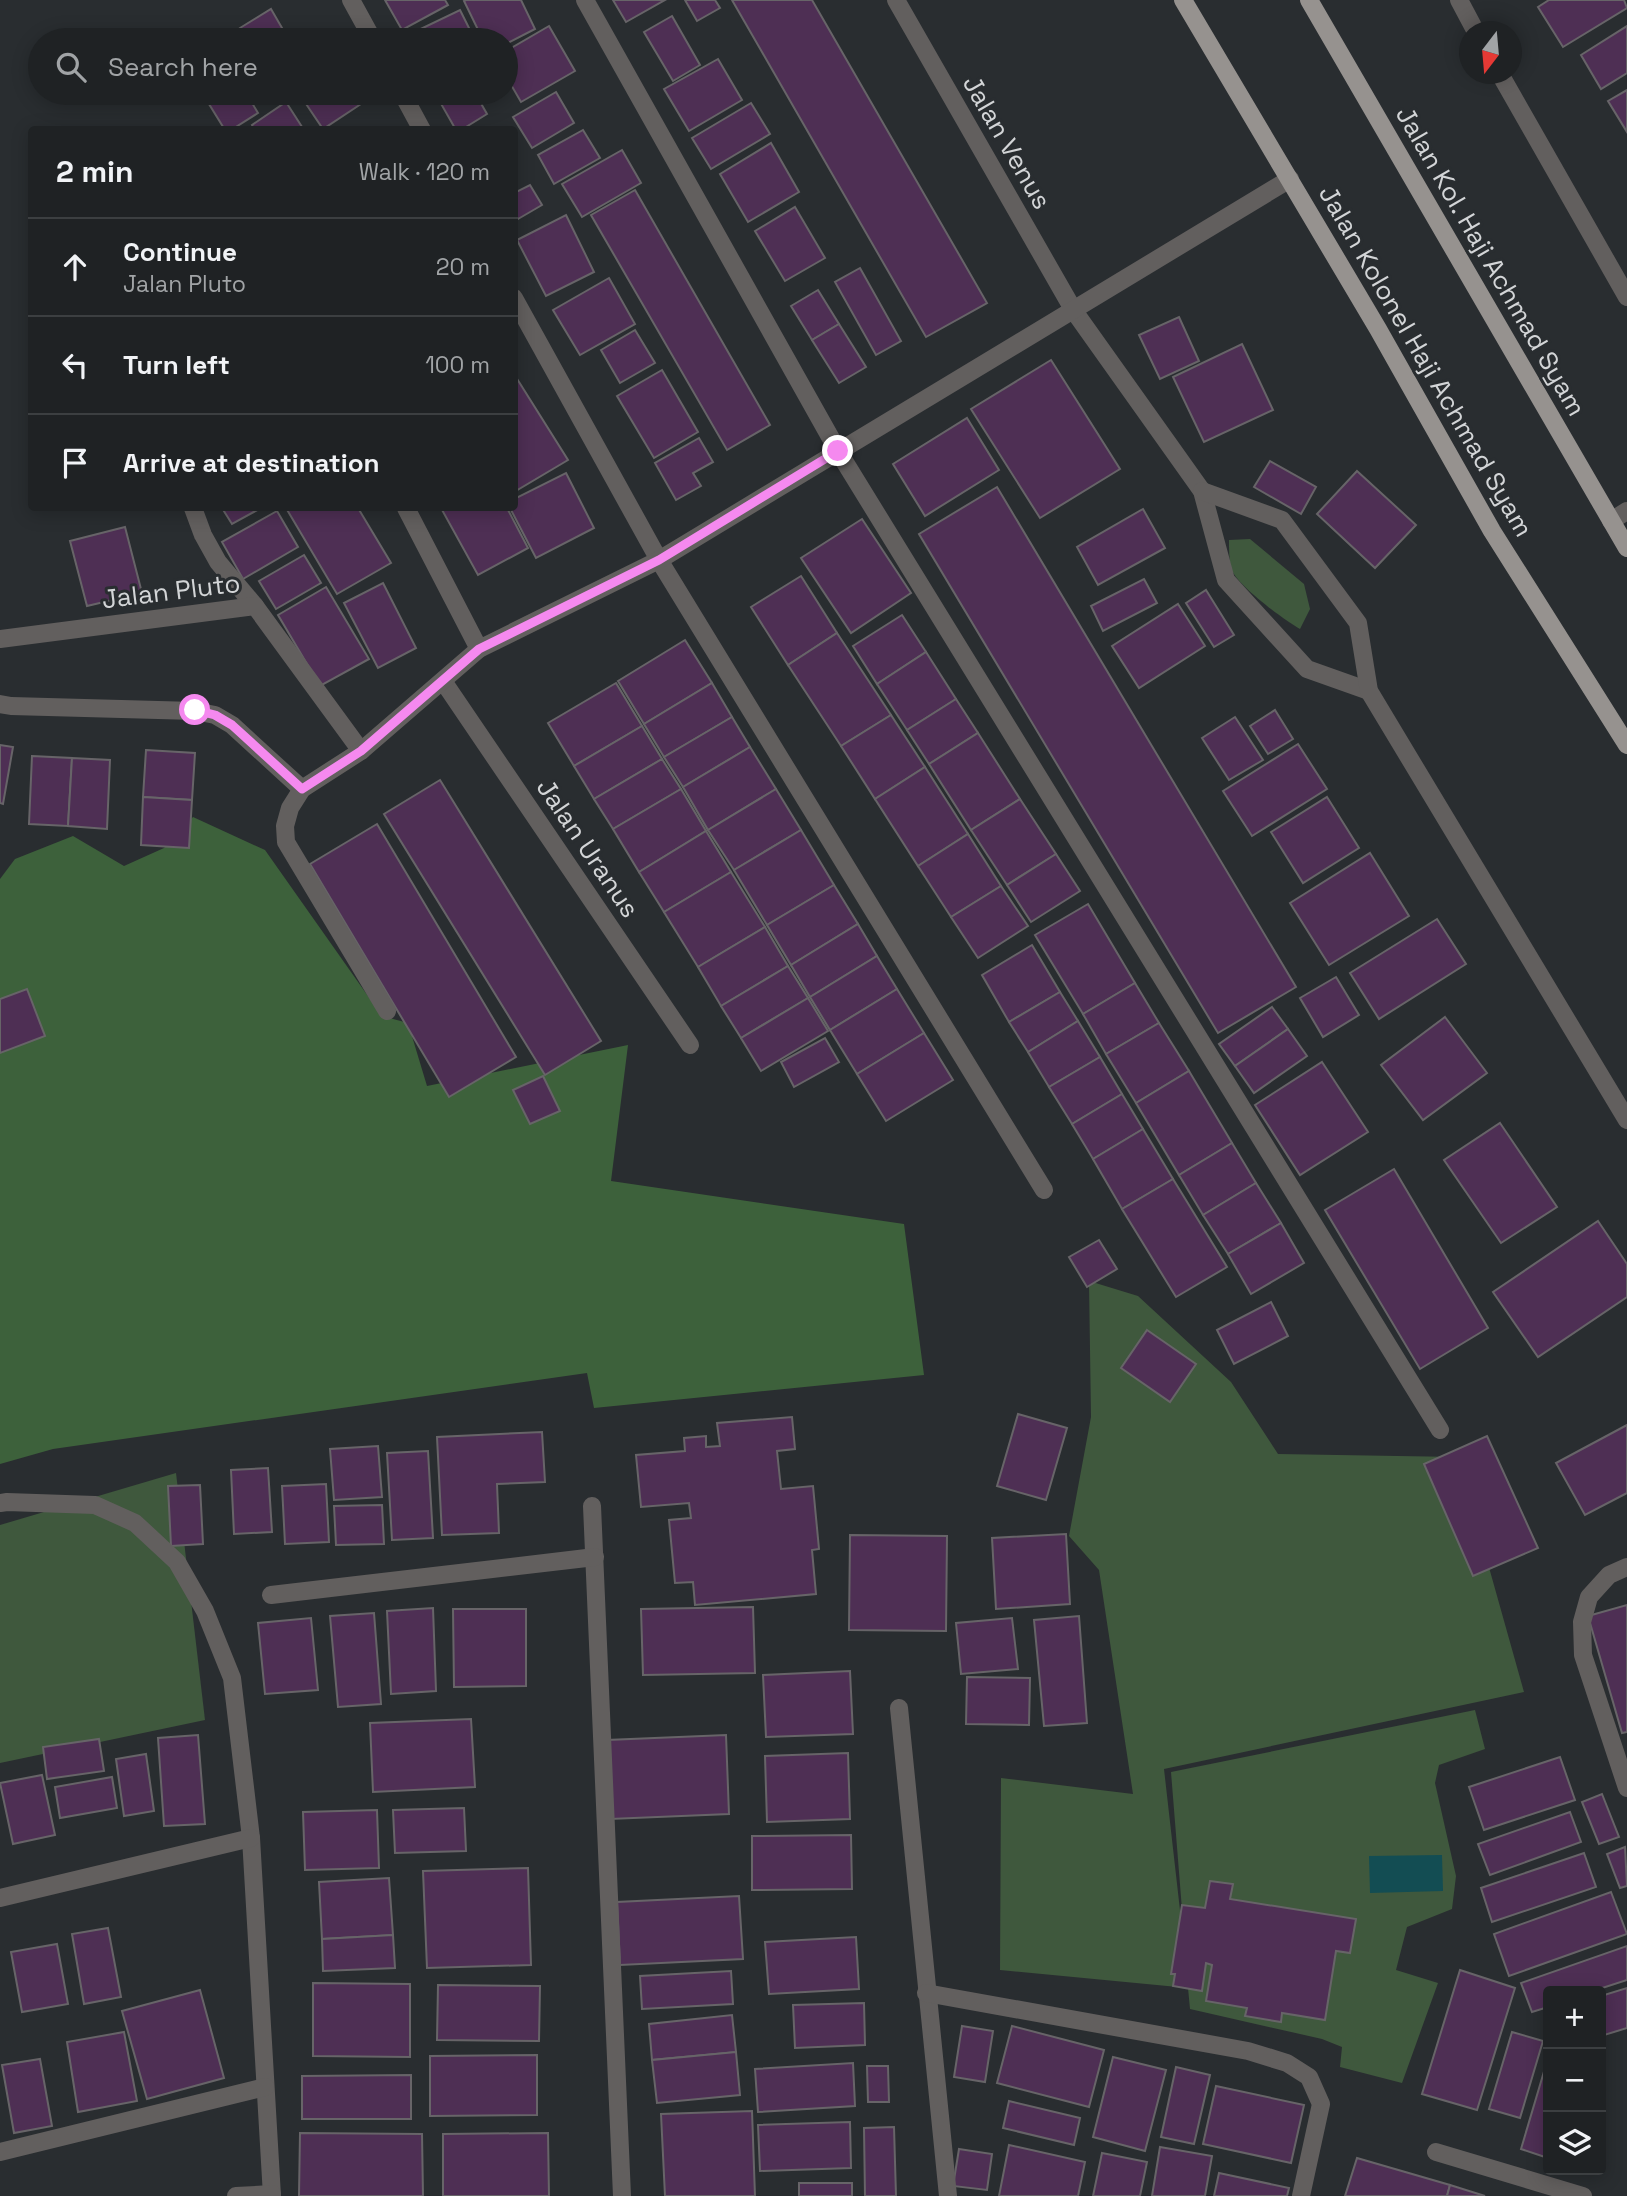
<!DOCTYPE html>
<html lang="en">
<head>
<meta charset="utf-8">
<style>
	body { margin:0; font-family:"Space Grotesk",sans-serif; background:#2c2f31; color:#f1f3f6 }
	.controls { position:absolute; right:21px; bottom:21px; display:grid; overflow:hidden; border-radius:7px; box-shadow:0 4px 18px #0003 }
	.controls button { width:63px; height:63px; display:grid; place-items:center; padding:0; border:0; border-bottom:2px solid #3c3f41; background:#1f2224; color:#f1f3f6; font:35px sans-serif }
	.compass { position:absolute; left:1459px; top:21px; width:63px; height:63px; border-radius:50%; background:#1f2224; box-shadow:0 4px 18px #0003; rotate:196deg }
	.stop { position:absolute; width:21px; height:21px; margin:-16px; border:5px solid #f589ef; border-radius:50%; background:#fff }
	.stop.end { background:#f589ef; border-color:#fff; box-shadow:0 2px 7px #0008 }
	.list { margin:0; padding:0; list-style:none }
	h2 { display:flex; justify-content:space-between; align-items:center; height:91px; margin:0; padding:0 28px; font-size:30px }
	h2 small { font-size:23px; font-weight:400; color:#a1a4a6 }
	.list li { display:grid; grid-template-columns:46px 1fr auto; gap:21px; align-items:center; box-sizing:border-box; height:98px; padding:0 28px; border-top:2px solid #3c3f41 }
	.list b { display:block; font-size:26px; white-space:nowrap }
	.list p { margin:0; font-size:23px; white-space:nowrap; color:#a1a4a6 }
	.list em { font-size:23px; font-style:normal; color:#a1a4a6 }
	.icon { flex:none; width:38px; height:38px; fill:none; stroke:currentColor; stroke-width:2; stroke-linecap:round; stroke-linejoin:round }
	.map { position:relative; flex:none; width:1627px; height:2196px; overflow:hidden }
	.search { position:absolute; background:#1f2224; box-shadow:0 4px 18px #0003; left:28px; top:28px; width:490px; height:77px; display:flex; align-items:center; gap:18px; box-sizing:border-box; padding:0 24px; border-radius:38px; color:#a1a4a6; font-size:26px }
	.panel { position:absolute; background:#1f2224; box-shadow:0 4px 18px #0003; left:28px; top:126px; width:490px; height:385px; border-radius:7px }
	.map>svg:first-child { display:block }
	.green { fill:#3f583d }
	.forest { fill:#3d613b }
	.water { fill:#134d53 }
	.building { fill:#4e2f54; stroke:#676468; stroke-width:2 }
	.lines { fill:none; stroke-linecap:round; stroke-linejoin:round }
	.minor { stroke:#625f5e; stroke-width:18 }
	.major { stroke:#96928f; stroke-width:18 }
	.route { stroke:#f589ef; stroke-width:9 }
	.labels { text-anchor:middle; stroke-width:6; stroke-linejoin:round; paint-order:stroke }
	.street-label { font-size:26px; fill:#d3d5d7; stroke:#292d30 }
</style>
</head>
<body>
<div class="map">
<svg width="1627" height="2196" viewBox="0 0 1627 2196">
	<rect width="100%" height="100%" fill="#292d30"/>
	<g class="green">
		<path d="M 1250,539 L 1304,584 L 1310,609 L 1300,629 C 1284,620 1235,584 1231,568 C 1229,559 1229,549 1229,540 Z"/>
		<polygon points="1089,1281 1138,1296 1231,1382 1278,1454 1458,1457 1524,1692 1164,1769 1187,1972 1171,1772 1475,1710 1485,1749 1439,1765 1435,1783 1456,1876 1452,1909 1407,1927 1396,1970 1438,1983 1402,2083 1340,2067 1342,2047 1322,2039 1190,2009 1188,1988 1000,1970 1001,1778 1133,1794 1099,1570 1069,1536 1091,1417"/>
		<polygon points="176,1473 205,1720 0,1763 0,1525"/>
	</g>
	<polygon class="forest" points="193,817 265,850 382,1016 408,1023 427,1086 628,1045 611,1181 904,1224 924,1375 594,1408 587,1373 53,1449 0,1464 0,879 15,859 73,836 124,866 164,848"/>
	<polygon class="water" points="1442,1855 1443,1891 1370,1893 1369,1856"/>
	<g class="building">
		<polygon points="385,0 445,0 448,5 402,30"/>
		<polygon points="466,0 521,0 535,29 506,44 506,40 483,40 464,1"/>
		<polygon points="613,0 665,0 626,22"/>
		<polygon points="685,0 715,0 720,8 697,21"/>
		<polygon points="732,0 812,0 987,303 926,337"/>
		<polygon points="1549,0 1624,0 1627,8 1563,47 1538,7"/>
		<polygon points="271,9 289,40 247,40 240,28"/>
		<polygon points="460,10 475,40 406,40 404,37"/>
		<polygon points="672,16 700,65 673,81 644,32"/>
		<polygon points="549,26 575,71 521,102 506,76 506,51"/>
		<polygon points="1627,26 1627,73 1601,89 1581,55"/>
		<polygon points="718,59 742,100 689,131 664,89"/>
		<polygon points="1627,90 1627,132 1608,101"/>
		<polygon points="556,92 574,123 532,148 513,117"/>
		<polygon points="228,93 246,93 258,113 231,130 225,130 209,104"/>
		<polygon points="304,93 363,93 367,100 323,129 300,95"/>
		<polygon points="456,93 475,93 487,114 461,130 456,130 440,102"/>
		<polygon points="286,102 304,130 255,130 252,125"/>
		<polygon points="751,103 770,134 711,169 692,138"/>
		<polygon points="583,130 600,158 554,184 538,155"/>
		<polygon points="771,143 799,192 748,222 720,174"/>
		<polygon points="622,150 641,183 582,217 562,184"/>
		<polygon points="530,185 542,205 518,219 514,212 514,193"/>
		<polygon points="635,190 770,425 727,450 591,215"/>
		<polygon points="795,207 825,258 785,281 755,231"/>
		<polygon points="566,215 594,272 546,296 517,240"/>
		<polygon points="860,268 901,341 876,355 835,282"/>
		<polygon points="609,278 635,324 580,355 553,310"/>
		<polygon points="818,290 839,324 812,340 791,306"/>
		<polygon points="1179,317 1199,361 1160,379 1139,335"/>
		<polygon points="839,324 866,367 839,383 812,340"/>
		<polygon points="635,330 655,363 620,383 601,350"/>
		<polygon points="1242,344 1273,410 1204,442 1173,377"/>
		<polygon points="1051,360 1120,469 1040,518 971,409"/>
		<polygon points="662,370 698,432 654,458 617,396"/>
		<polygon points="514,374 568,460 514,492"/>
		<polygon points="967,418 999,470 925,516 893,464"/>
		<polygon points="699,438 713,462 693,473 701,486 676,500 655,463"/>
		<polygon points="1270,461 1316,487 1301,514 1254,487"/>
		<polygon points="1357,471 1416,525 1375,568 1317,514"/>
		<polygon points="566,473 594,528 536,558 510,508 514,508 514,499"/>
		<polygon points="997,487 1296,987 1218,1033 919,534"/>
		<polygon points="222,508 261,508 232,524"/>
		<polygon points="286,508 358,508 391,563 337,594"/>
		<polygon points="441,508 507,508 528,548 478,575"/>
		<polygon points="1143,509 1165,548 1098,585 1077,547"/>
		<polygon points="277,511 298,547 243,579 222,542"/>
		<polygon points="862,519 911,593 851,633 801,558"/>
		<polygon points="125,527 142,593 87,606 70,541"/>
		<polygon points="304,555 321,583 276,609 259,581"/>
		<polygon points="801,576 837,633 788,665 751,607"/>
		<polygon points="1144,579 1157,603 1103,631 1091,606"/>
		<polygon points="383,583 416,648 378,668 344,603"/>
		<polygon points="326,587 369,659 320,686 278,615"/>
		<polygon points="1206,590 1234,635 1214,647 1186,603"/>
		<polygon points="1178,604 1205,646 1139,688 1112,646"/>
		<polygon points="902,615 926,652 877,684 853,646"/>
		<polygon points="837,633 891,715 841,746 788,665"/>
		<polygon points="685,640 712,683 644,724 618,681"/>
		<polygon points="926,652 956,699 907,730 877,684"/>
		<polygon points="616,683 642,726 574,766 548,723"/>
		<polygon points="712,683 732,717 664,757 644,724"/>
		<polygon points="956,699 978,733 929,764 907,730"/>
		<polygon points="1275,710 1293,739 1268,754 1250,726"/>
		<polygon points="891,715 925,767 875,799 841,746"/>
		<polygon points="732,717 750,747 683,787 664,757"/>
		<polygon points="1235,717 1263,760 1229,780 1202,738"/>
		<polygon points="642,726 662,759 594,799 574,766"/>
		<polygon points="978,733 1020,799 971,830 929,764"/>
		<polygon points="1298,744 1327,789 1252,836 1223,791"/>
		<polygon points="0,745 13,747 3,804 0,803"/>
		<polygon points="750,747 776,789 708,830 683,787"/>
		<polygon points="146,750 195,753 192,800 143,797"/>
		<polygon points="32,756 72,758 68,826 29,824"/>
		<polygon points="72,758 110,760 107,829 68,826"/>
		<polygon points="662,759 681,789 613,829 594,799"/>
		<polygon points="925,767 968,834 918,866 875,799"/>
		<polygon points="440,780 601,1041 545,1075 384,814"/>
		<polygon points="681,789 706,831 639,872 613,829"/>
		<polygon points="776,789 801,830 734,870 708,830"/>
		<polygon points="143,797 192,800 189,848 141,845"/>
		<polygon points="1327,797 1359,848 1303,883 1271,832"/>
		<polygon points="1020,799 1056,854 1007,885 971,830"/>
		<polygon points="377,824 516,1057 449,1097 310,864"/>
		<polygon points="801,830 834,885 767,925 734,870"/>
		<polygon points="706,831 731,872 664,912 639,872"/>
		<polygon points="968,834 1001,886 951,917 918,866"/>
		<polygon points="1370,853 1409,916 1329,965 1290,903"/>
		<polygon points="1056,854 1080,891 1031,922 1007,885"/>
		<polygon points="731,872 765,927 698,967 664,912"/>
		<polygon points="834,885 858,924 791,965 767,925"/>
		<polygon points="1001,886 1028,926 978,958 951,917"/>
		<polygon points="1088,904 1135,983 1083,1014 1035,935"/>
		<polygon points="1437,919 1466,964 1379,1019 1350,973"/>
		<polygon points="858,924 877,956 810,997 791,965"/>
		<polygon points="765,927 788,966 721,1006 698,967"/>
		<polygon points="1032,945 1060,992 1009,1022 982,975"/>
		<polygon points="877,956 897,989 830,1030 810,997"/>
		<polygon points="788,966 808,998 741,1038 721,1006"/>
		<polygon points="1336,977 1359,1015 1323,1037 1300,998"/>
		<polygon points="1135,983 1159,1023 1106,1054 1083,1014"/>
		<polygon points="27,989 45,1036 0,1053 0,999"/>
		<polygon points="897,989 924,1033 857,1074 830,1030"/>
		<polygon points="1060,992 1078,1021 1028,1052 1009,1022"/>
		<polygon points="808,998 828,1031 761,1071 741,1038"/>
		<polygon points="1272,1007 1288,1029 1235,1066 1219,1044"/>
		<polygon points="1445,1017 1487,1073 1423,1120 1381,1065"/>
		<polygon points="1078,1021 1100,1057 1049,1087 1028,1052"/>
		<polygon points="1159,1023 1189,1071 1136,1103 1106,1054"/>
		<polygon points="1288,1029 1307,1056 1254,1093 1235,1066"/>
		<polygon points="924,1033 953,1080 886,1121 857,1074"/>
		<polygon points="825,1038 839,1062 794,1087 781,1062"/>
		<polygon points="1100,1057 1122,1094 1072,1124 1049,1087"/>
		<polygon points="1322,1062 1368,1132 1300,1175 1255,1105"/>
		<polygon points="1189,1071 1232,1143 1179,1175 1136,1103"/>
		<polygon points="543,1076 560,1111 530,1124 513,1090"/>
		<polygon points="1122,1094 1143,1129 1093,1159 1072,1124"/>
		<polygon points="1500,1123 1557,1207 1501,1243 1444,1160"/>
		<polygon points="1143,1129 1173,1179 1122,1209 1093,1159"/>
		<polygon points="1232,1143 1256,1183 1203,1215 1179,1175"/>
		<polygon points="1394,1169 1488,1328 1420,1369 1325,1210"/>
		<polygon points="1173,1179 1227,1267 1176,1297 1122,1209"/>
		<polygon points="1256,1183 1281,1223 1228,1254 1203,1215"/>
		<polygon points="1598,1221 1627,1264 1627,1297 1538,1357 1493,1292"/>
		<polygon points="1281,1223 1304,1263 1251,1294 1228,1254"/>
		<polygon points="1099,1240 1117,1269 1087,1287 1069,1257"/>
		<polygon points="1271,1302 1288,1336 1234,1364 1217,1330"/>
		<polygon points="1147,1330 1196,1364 1170,1402 1121,1368"/>
		<polygon points="1018,1414 1067,1428 1046,1500 997,1486"/>
		<polygon points="792,1417 795,1449 777,1451 781,1489 813,1486 819,1549 812,1550 816,1594 695,1605 693,1582 675,1583 669,1520 691,1518 689,1503 641,1507 636,1455 685,1451 684,1438 706,1436 706,1447 720,1446 717,1423"/>
		<polygon points="1627,1425 1627,1493 1585,1515 1556,1463"/>
		<polygon points="542,1432 545,1482 497,1484 499,1533 442,1535 437,1437"/>
		<polygon points="1487,1436 1538,1548 1473,1576 1424,1464"/>
		<polygon points="378,1446 382,1497 334,1500 330,1449"/>
		<polygon points="428,1451 433,1538 392,1540 387,1453"/>
		<polygon points="268,1468 272,1532 234,1534 231,1470"/>
		<polygon points="326,1484 329,1542 285,1544 282,1486"/>
		<polygon points="200,1485 203,1544 171,1546 168,1486"/>
		<polygon points="382,1505 384,1544 336,1545 334,1506"/>
		<polygon points="1066,1534 1070,1604 996,1609 992,1538"/>
		<polygon points="850,1535 947,1536 946,1631 849,1630"/>
		<polygon points="1627,1605 1627,1732 1622,1733 1588,1616"/>
		<polygon points="753,1607 755,1673 643,1675 641,1609"/>
		<polygon points="433,1608 436,1691 391,1694 387,1611"/>
		<polygon points="453,1609 526,1609 526,1686 454,1687"/>
		<polygon points="374,1613 381,1704 338,1707 330,1616"/>
		<polygon points="1079,1616 1087,1723 1044,1726 1034,1620"/>
		<polygon points="311,1618 318,1690 265,1694 258,1623"/>
		<polygon points="1012,1618 1018,1669 961,1674 956,1623"/>
		<polygon points="850,1671 853,1734 766,1737 763,1675"/>
		<polygon points="967,1677 1030,1678 1029,1725 966,1724"/>
		<polygon points="471,1719 475,1787 373,1792 370,1723"/>
		<polygon points="198,1735 205,1824 164,1826 158,1738"/>
		<polygon points="726,1735 729,1814 610,1819 607,1740"/>
		<polygon points="99,1739 104,1771 47,1779 43,1747"/>
		<polygon points="848,1753 850,1819 767,1822 765,1756"/>
		<polygon points="146,1754 154,1811 124,1816 116,1759"/>
		<polygon points="1560,1757 1575,1800 1484,1830 1469,1787"/>
		<polygon points="42,1775 55,1835 13,1844 0,1783"/>
		<polygon points="112,1777 117,1808 60,1818 55,1787"/>
		<polygon points="1602,1794 1619,1837 1599,1844 1582,1802"/>
		<polygon points="464,1808 466,1851 395,1853 393,1810"/>
		<polygon points="377,1810 379,1868 305,1870 303,1812"/>
		<polygon points="1570,1812 1581,1842 1490,1875 1478,1844"/>
		<polygon points="851,1835 852,1889 752,1890 752,1836"/>
		<polygon points="1625,1847 1627,1886 1620,1888 1607,1854"/>
		<polygon points="1584,1853 1596,1887 1492,1922 1481,1888"/>
		<polygon points="528,1868 531,1965 427,1968 423,1871"/>
		<polygon points="389,1878 393,1935 322,1939 319,1882"/>
		<polygon points="1210,1881 1233,1884 1230,1899 1356,1919 1350,1953 1336,1951 1325,2020 1282,2013 1281,2022 1245,2016 1247,2008 1206,2001 1212,1965 1206,1963 1202,1991 1173,1986 1175,1974 1171,1974 1182,1905 1205,1908"/>
		<polygon points="1611,1892 1627,1934 1509,1976 1494,1934"/>
		<polygon points="739,1896 743,1959 620,1965 617,1902"/>
		<polygon points="108,1928 121,1997 84,2004 72,1934"/>
		<polygon points="393,1935 395,1968 323,1971 322,1939"/>
		<polygon points="856,1937 859,1989 769,1994 765,1942"/>
		<polygon points="57,1944 68,2004 22,2012 11,1952"/>
		<polygon points="1627,1946 1627,1980 1593,1991 1548,1991 1548,2007 1532,2012 1521,1983"/>
		<polygon points="1460,1970 1515,1988 1477,2110 1422,2094"/>
		<polygon points="731,1971 733,2004 642,2009 640,1976"/>
		<polygon points="313,1983 410,1984 410,2057 313,2056"/>
		<polygon points="438,1985 540,1986 539,2041 437,2040"/>
		<polygon points="1627,1988 1627,2028 1601,2036 1601,1996"/>
		<polygon points="200,1990 224,2078 147,2099 122,2011"/>
		<polygon points="864,2003 865,2045 795,2048 793,2005"/>
		<polygon points="732,2015 736,2052 652,2060 649,2024"/>
		<polygon points="962,2026 993,2031 985,2082 954,2077"/>
		<polygon points="1012,2026 1104,2050 1089,2107 997,2083"/>
		<polygon points="124,2032 137,2101 78,2112 67,2042"/>
		<polygon points="1512,2032 1543,2041 1520,2118 1489,2109"/>
		<polygon points="736,2052 740,2095 657,2103 652,2060"/>
		<polygon points="537,2055 537,2115 430,2116 430,2056"/>
		<polygon points="1113,2057 1166,2070 1145,2151 1093,2137"/>
		<polygon points="1548,2058 1548,2158 1521,2149"/>
		<polygon points="40,2059 52,2126 14,2133 2,2065"/>
		<polygon points="853,2063 855,2106 758,2112 755,2069"/>
		<polygon points="867,2066 888,2066 889,2102 868,2102"/>
		<polygon points="1176,2067 1210,2075 1194,2144 1161,2137"/>
		<polygon points="411,2075 411,2119 302,2119 302,2076"/>
		<polygon points="1216,2086 1304,2105 1291,2163 1203,2144"/>
		<polygon points="1009,2101 1080,2118 1074,2145 1003,2128"/>
		<polygon points="752,2111 755,2196 665,2196 661,2114"/>
		<polygon points="850,2122 851,2168 760,2171 758,2125"/>
		<polygon points="894,2127 896,2196 865,2196 864,2128"/>
		<polygon points="300,2133 422,2134 423,2196 299,2196"/>
		<polygon points="548,2133 549,2196 443,2196 443,2134"/>
		<polygon points="1009,2145 1085,2162 1078,2196 999,2196"/>
		<polygon points="1160,2147 1212,2156 1205,2196 1152,2196"/>
		<polygon points="959,2149 992,2154 987,2190 953,2186"/>
		<polygon points="1102,2153 1147,2162 1140,2196 1093,2196"/>
		<polygon points="1357,2158 1450,2185 1447,2196 1345,2196"/>
		<polygon points="1219,2173 1289,2188 1287,2196 1214,2196"/>
		<rect x="799" y="2183" width="53" height="13"/>
		<polygon points="1450,2185 1485,2196 1447,2196"/>
	</g>
	<g class="lines">
		<g class="minor">
			<polyline points="351,0 373,40"/>
			<polyline points="585,0 838,451 1440,1430"/>
			<polyline points="896,0 1074,311 1202,491 1226,580 1307,669 1369,691"/>
			<polyline points="1459,0 1476,32"/>
			<polyline points="1500,74 1627,297"/>
			<polyline points="402,93 422,130"/>
			<polyline points="514,298 659,560 1044,1190"/>
			<polyline points="1202,491 1282,520 1358,623 1369,691 1627,1120"/>
			<polyline points="193,508 203,535 218,562 255,606"/>
			<polyline points="406,508 479,649"/>
			<polyline points="1611,521 1627,511"/>
			<polyline points="0,639 255,606 361,751"/>
			<polyline points="443,681 690,1045"/>
			<polyline points="0,704 11,706 195,711 215,715 232,725 302,789"/>
			<polyline points="387,1011 286,842 285,826 290,808 302,789 361,751 479,649 659,560 1290,179"/>
			<polyline points="0,1503 7,1502 95,1505 135,1523 177,1562 205,1611 232,1678 251,1838 272,2196"/>
			<polyline points="592,1506 622,2196"/>
			<polyline points="1627,1567 1609,1575 1589,1597 1582,1622 1583,1655 1627,1788"/>
			<polyline points="271,1595 595,1557"/>
			<polyline points="899,1708 948,2196"/>
			<polyline points="0,1898 251,1838"/>
			<polyline points="926,1993 1248,2051 1287,2063 1309,2077 1321,2104 1301,2196"/>
			<polyline points="0,2152 265,2087"/>
			<polyline points="1436,2152 1583,2196"/>
			<polyline points="236,2196 272,2194"/>
		</g>
		<g class="major">
			<polyline points="1183,0 1378,329 1492,531 1627,745"/>
			<polyline points="1309,0 1627,548"/>
		</g>
	</g>
	<g class="lines">
		<polyline class="route" points="195,710 215,715 232,725 302,789 361,751 479,649 659,560 838,451"/>
	</g>
	<g class="labels">
		<g class="street-label">
			<text transform="translate(1007 142) rotate(60)" y="9">Jalan Venus</text>
			<text transform="translate(1491 261) rotate(60)" y="9">Jalan Kol. Haji Achmad Syam</text>
			<text transform="translate(1426 361) rotate(60)" y="9">Jalan Kolonel Haji Achmad Syam</text>
			<text transform="translate(171 591) rotate(-7)" y="9">Jalan Pluto</text>
			<text transform="translate(588 848) rotate(56)" y="9">Jalan Uranus</text>
		</g>
	</g>
</svg>
<div class="controls">
<button>+</button>
<button>−</button>
<button><svg class="icon" aria-label="layers" viewBox="0 0 24 24"><path d="M12 4l9 5-9 5-9-5zM3 14l9 5 9-5"/></svg></button>
</div>
<svg class="compass" viewBox="-18 -18 36 36"><path d="M0-13l5 13h-10z" fill="#e53935"/><path d="M0 13l5-13h-10z" fill="#a1a4a6"/></svg>
<div class="stop" style="left:195px;top:710px"></div>
<div class="stop end" style="left:838px;top:451px"></div>
<div class="search"><svg class="icon" aria-label="search" viewBox="0 0 24 24"><circle cx="10" cy="10" r="6"/><path d="M15 15l6 6"/></svg>Search here</div>
<section class="panel">
<h2>2 min<small>Walk · 120 m</small></h2>
<ul class="list">
<li><svg class="icon" aria-label="ahead" viewBox="0 0 24 24"><path d="M12 20V5M6 11l6-6 6 6"/></svg><div><b>Continue</b><p>Jalan Pluto</p></div><em>20 m</em></li>
<li><svg class="icon" aria-label="left" viewBox="0 0 24 24"><path d="M17 20v-9H6M10 6l-5 5 5 5"/></svg><div><b>Turn left</b></div><em>100 m</em></li>
<li><svg class="icon" aria-label="arrive" viewBox="0 0 24 24"><path d="M6 21V4h12l-3 4 3 4H6"/></svg><div><b>Arrive at destination</b></div></li>
</ul>
</section>
</div>
</body>
</html>
